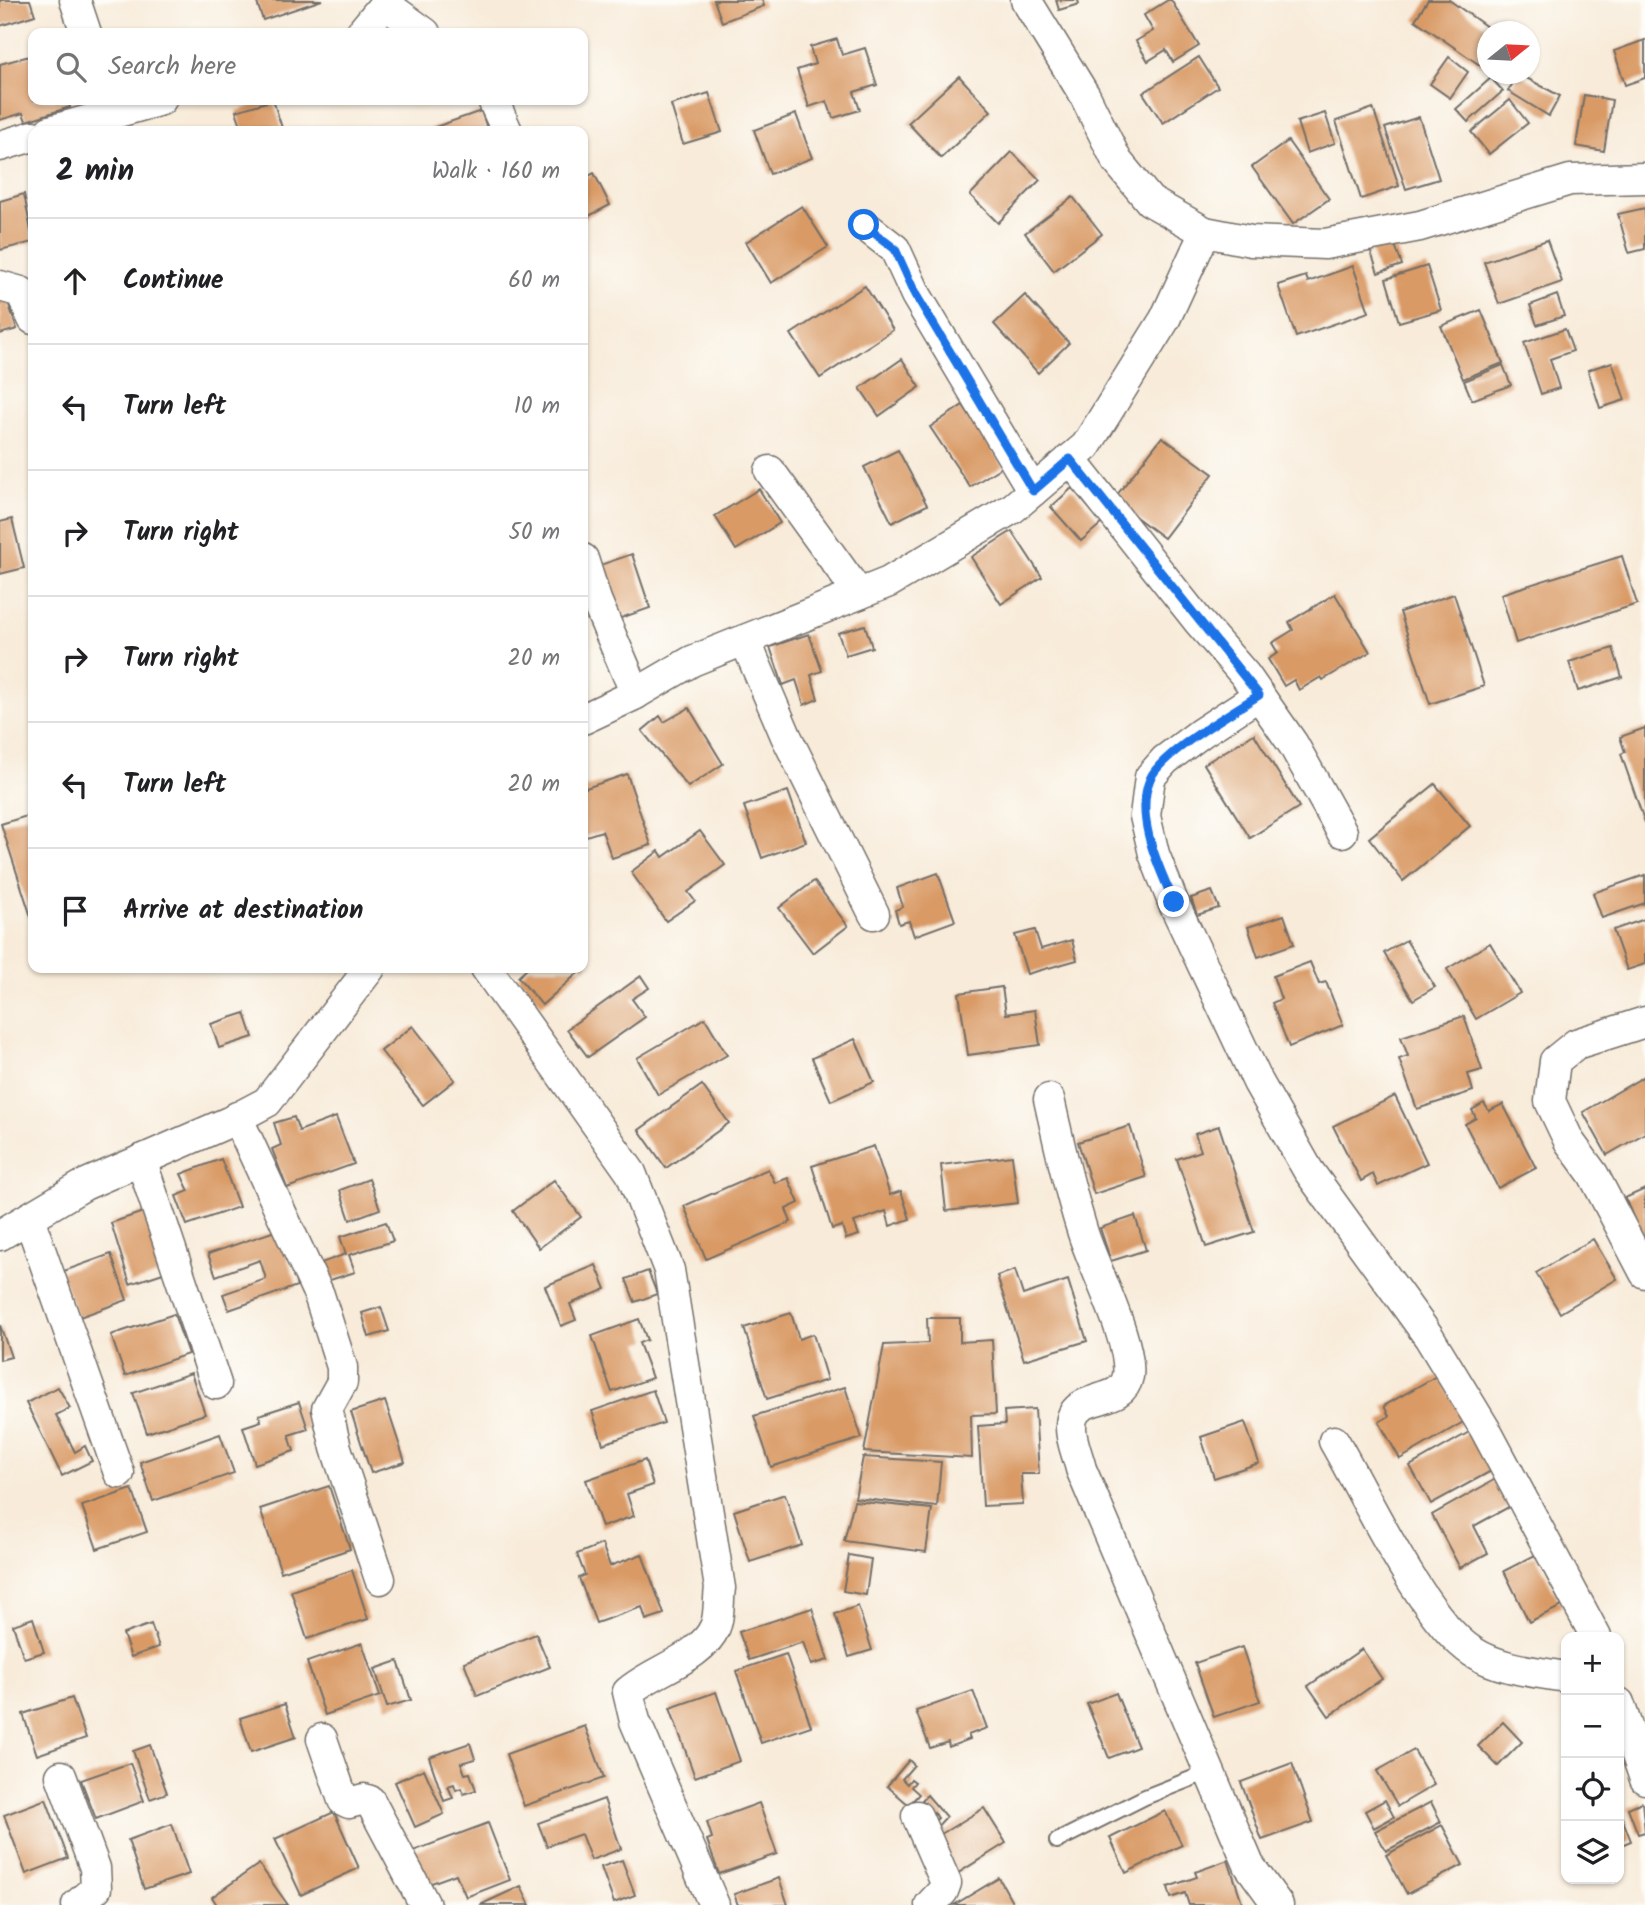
<!DOCTYPE html>
<html lang="en">
<head>
<meta charset="utf-8">
<style>
	body { margin:0; font-family:Kalam,sans-serif; background:#f2f2f2; color:#202124 }
	.controls { position:absolute; right:21px; bottom:21px; display:grid; overflow:hidden; border-radius:14px; box-shadow:0 2px 5px #0004 }
	.controls button { width:63px; height:63px; display:grid; place-items:center; padding:0; border:0; border-bottom:2px solid #e0e0e0; background:#fff; color:#202124; font:35px sans-serif }
	.compass { position:absolute; left:1477px; top:21px; width:63px; height:63px; border-radius:50%; background:#fff; box-shadow:0 2px 5px #0004; rotate:72deg }
	.stop { position:absolute; width:21px; height:21px; margin:-16px; border:5px solid #1a73e8; border-radius:50%; background:#fff }
	.stop.end { background:#1a73e8; border-color:#fff; box-shadow:0 2px 7px #0008 }
	.list { margin:0; padding:0; list-style:none }
	h2 { display:flex; justify-content:space-between; align-items:center; height:91px; margin:0; padding:0 28px; font-size:30px }
	h2 small { font-size:23px; font-weight:400; color:#757577 }
	.list li { display:grid; grid-template-columns:46px 1fr auto; gap:21px; align-items:center; box-sizing:border-box; height:126px; padding:0 28px; border-top:2px solid #e0e0e0 }
	.list b { display:block; font-size:26px; white-space:nowrap }
	.list em { font-size:23px; font-style:normal; color:#757577 }
	.icon { flex:none; width:38px; height:38px; fill:none; stroke:currentColor; stroke-width:2; stroke-linecap:round; stroke-linejoin:round }
	.map { position:relative; flex:none; width:1645px; height:1905px; overflow:hidden }
	.search { position:absolute; background:#fff; box-shadow:0 2px 5px #0004; left:28px; top:28px; width:560px; height:77px; display:flex; align-items:center; gap:18px; box-sizing:border-box; padding:0 24px; border-radius:14px; color:#757577; font-size:26px }
	.panel { position:absolute; background:#fff; box-shadow:0 2px 5px #0004; left:28px; top:126px; width:560px; height:847px; border-radius:14px }
	.map>svg:first-child { display:block }
	.building { fill:#d99a65 }
	.lines { fill:none; stroke-linecap:round; stroke-linejoin:round }
	.lane-casing { stroke:#736e68; stroke-width:18 }
	.street-casing { stroke:#736e68; stroke-width:33 }
	.lane { stroke:#fff; stroke-width:14 }
	.street { stroke:#fff; stroke-width:30 }
	.route { stroke:#1a73e8; stroke-width:9 }
</style>
</head>
<body>
<div class="map">
<svg width="1645" height="1905" viewBox="0 0 1645 1905">
	<rect width="100%" height="100%" fill="#fdfcf7"/>
	<filter id="ink" filterUnits="userSpaceOnUse"><feTurbulence type="fractalNoise" baseFrequency=".0143" numOctaves="2"/><feDisplacementMap in="SourceGraphic" scale="14" xChannelSelector="R" yChannelSelector="G"/><feConvolveMatrix kernelMatrix="1 2 1 2 8 2 1 2 1" color-interpolation-filters="sRGB"/></filter>
	<filter id="wash" filterUnits="userSpaceOnUse"><feTurbulence type="fractalNoise" baseFrequency=".00686" numOctaves="4" result="noise"/><feDisplacementMap in="SourceGraphic" scale="28" xChannelSelector="R" yChannelSelector="G"/><feGaussianBlur stdDeviation="1.57" result="paint"/><feColorMatrix in="noise" values="0 0 0 0 0 0 0 0 0 0 0 0 0 0 0 0 0 1.4 0 .05"/><feComposite in="paint" operator="in"/></filter>
	<g filter="url(#wash)">
		<rect width="100%" height="100%" fill="#f8ebd9"/>
		<g id="blocks">
			<g class="building">
				<polygon points="0,0 30,0 35,15 0,26"/>
				<polygon points="256,0 322,0 263,20"/>
				<polygon points="714,0 762,0 764,6 722,22"/>
				<polygon points="1056,0 1078,0 1079,4 1059,10"/>
				<polygon points="1168,0 1171,0 1199,46 1173,62 1166,50 1148,61 1136,41 1153,31 1144,15"/>
				<polygon points="1428,0 1449,0 1494,32 1488,32 1488,57 1481,66 1415,20"/>
				<polygon points="837,39 842,55 865,48 877,85 854,92 860,110 833,118 827,101 809,107 797,70 815,64 810,47"/>
				<polygon points="1645,40 1645,78 1625,85 1614,51"/>
				<polygon points="33,55 33,100 68,100 70,107 26,121 23,113 0,120 0,64"/>
				<polygon points="1199,57 1218,87 1163,123 1143,93"/>
				<polygon points="1449,57 1468,72 1450,98 1430,84"/>
				<polygon points="1519,74 1560,96 1549,116 1508,91"/>
				<polygon points="959,76 991,111 941,158 908,123"/>
				<polygon points="1491,78 1503,91 1468,122 1456,109"/>
				<polygon points="709,93 722,132 683,144 671,105"/>
				<polygon points="1584,95 1612,100 1604,151 1576,146"/>
				<polygon points="273,100 283,131 243,131 236,111"/>
				<polygon points="1510,100 1528,123 1489,154 1471,132"/>
				<polygon points="1373,108 1399,186 1361,199 1336,121"/>
				<polygon points="481,111 488,131 424,131"/>
				<polygon points="1325,113 1335,143 1307,153 1297,122"/>
				<polygon points="796,114 812,158 770,174 754,130"/>
				<polygon points="1419,117 1439,179 1406,189 1385,128"/>
				<polygon points="1288,141 1329,199 1293,224 1252,167"/>
				<polygon points="1012,152 1040,180 998,223 970,195"/>
				<polygon points="594,173 610,205 583,219 583,179"/>
				<polygon points="24,194 33,242 0,250 0,201"/>
				<polygon points="1073,197 1102,234 1054,271 1025,233"/>
				<polygon points="802,206 828,247 771,283 746,242"/>
				<polygon points="1645,208 1645,249 1629,253 1618,214"/>
				<polygon points="1547,240 1562,282 1499,304 1484,262"/>
				<polygon points="1394,242 1402,265 1378,273 1370,249"/>
				<polygon points="1353,266 1369,312 1296,337 1278,285 1306,276 1308,282"/>
				<polygon points="1427,266 1441,310 1399,322 1386,279"/>
				<polygon points="865,286 893,330 820,378 791,334"/>
				<polygon points="1025,295 1069,343 1038,373 994,324"/>
				<polygon points="1557,295 1564,316 1537,325 1530,305"/>
				<polygon points="7,299 17,329 0,334 0,301"/>
				<polygon points="1481,310 1503,363 1463,379 1441,326"/>
				<polygon points="1565,329 1573,351 1550,359 1559,388 1541,394 1524,343"/>
				<polygon points="902,359 920,387 879,416 860,388"/>
				<polygon points="1612,362 1625,400 1600,408 1588,370"/>
				<polygon points="1503,365 1511,385 1472,400 1464,381"/>
				<polygon points="963,405 1003,466 970,487 930,427"/>
				<polygon points="1162,437 1213,474 1164,538 1113,500"/>
				<polygon points="898,450 927,505 892,523 864,467"/>
				<polygon points="1072,488 1102,523 1081,541 1051,507"/>
				<polygon points="759,489 780,523 736,550 715,516"/>
				<polygon points="12,519 24,568 0,574 0,522"/>
				<polygon points="1012,531 1042,577 1001,604 971,557"/>
				<polygon points="632,554 650,608 618,619 600,565"/>
				<polygon points="1622,556 1637,604 1516,643 1501,594"/>
				<polygon points="1335,594 1370,652 1323,680 1321,677 1299,690 1294,680 1284,686 1268,659 1278,653 1272,643 1293,630 1289,622"/>
				<polygon points="1454,594 1484,686 1430,704 1400,612"/>
				<polygon points="865,625 872,647 846,655 838,633"/>
				<polygon points="809,634 822,671 811,675 818,699 804,705 796,680 783,685 770,647"/>
				<polygon points="1613,648 1622,677 1578,691 1569,662"/>
				<polygon points="689,708 723,764 688,787 642,731 660,716 664,722"/>
				<polygon points="1645,728 1645,823 1621,754 1625,752 1620,737"/>
				<polygon points="1254,734 1299,807 1250,838 1204,764"/>
				<polygon points="627,774 651,845 612,858 602,831 583,837 583,789"/>
				<polygon points="1435,784 1470,826 1403,881 1369,838"/>
				<polygon points="788,791 806,842 762,858 744,806"/>
				<polygon points="33,814 33,923 1,824"/>
				<polygon points="700,831 725,865 688,892 695,901 666,921 631,872 659,851 663,857"/>
				<polygon points="938,873 955,921 914,936 909,921 899,924 895,910 903,907 897,888"/>
				<polygon points="1645,875 1645,903 1602,918 1593,893"/>
				<polygon points="814,881 848,926 813,953 779,908"/>
				<polygon points="1212,891 1219,908 1197,915 1191,898"/>
				<polygon points="1284,915 1294,944 1258,957 1248,927"/>
				<polygon points="1645,919 1645,964 1627,970 1613,930"/>
				<polygon points="1035,930 1041,949 1072,940 1077,960 1027,974 1015,935"/>
				<polygon points="1406,940 1435,987 1413,1000 1384,953"/>
				<polygon points="1490,943 1520,993 1476,1019 1447,969"/>
				<polygon points="583,958 588,964 542,1005 518,977 528,968 583,968"/>
				<polygon points="1310,962 1319,984 1326,982 1343,1025 1289,1047 1272,1003 1281,999 1273,976"/>
				<polygon points="641,976 649,988 632,999 645,1017 588,1057 567,1029"/>
				<polygon points="1002,987 1006,1014 1035,1010 1040,1045 968,1055 959,993"/>
				<polygon points="245,1013 253,1037 219,1048 211,1024"/>
				<polygon points="1464,1016 1482,1070 1468,1074 1473,1091 1417,1109 1399,1059 1408,1056 1401,1037"/>
				<polygon points="705,1018 727,1055 658,1095 637,1058"/>
				<polygon points="413,1026 455,1080 423,1105 381,1051"/>
				<polygon points="855,1039 874,1082 831,1101 812,1058"/>
				<polygon points="1645,1076 1645,1133 1607,1155 1583,1112"/>
				<polygon points="702,1085 729,1123 666,1168 639,1130"/>
				<polygon points="1395,1096 1427,1163 1378,1186 1373,1174 1361,1181 1333,1126"/>
				<polygon points="1484,1103 1489,1111 1503,1104 1536,1168 1498,1188 1465,1124 1476,1118 1472,1110"/>
				<polygon points="294,1117 299,1131 336,1117 354,1164 287,1188 272,1149 281,1145 274,1123"/>
				<polygon points="1130,1126 1146,1177 1094,1194 1078,1142"/>
				<polygon points="1219,1126 1254,1232 1206,1247 1177,1159 1201,1151 1195,1134"/>
				<polygon points="874,1146 890,1195 901,1191 910,1219 890,1226 886,1211 854,1222 859,1235 846,1239 842,1226 832,1229 812,1166"/>
				<polygon points="1012,1156 1018,1203 946,1211 941,1165"/>
				<polygon points="221,1159 239,1207 187,1225 176,1196 189,1191 181,1174"/>
				<polygon points="768,1169 775,1183 788,1178 799,1203 786,1209 791,1222 706,1259 684,1206"/>
				<polygon points="369,1179 380,1209 350,1220 340,1190"/>
				<polygon points="554,1180 581,1217 539,1248 513,1211"/>
				<polygon points="1645,1189 1645,1245 1625,1198"/>
				<polygon points="146,1211 166,1272 130,1284 111,1223"/>
				<polygon points="1135,1216 1146,1250 1111,1261 1100,1228"/>
				<polygon points="386,1222 393,1241 349,1255 355,1272 327,1281 321,1263 346,1254 340,1237"/>
				<polygon points="278,1230 297,1286 229,1310 223,1294 266,1279 260,1260 216,1276 208,1254"/>
				<polygon points="1593,1239 1617,1279 1560,1313 1536,1273"/>
				<polygon points="111,1254 127,1300 77,1318 61,1272"/>
				<polygon points="596,1265 606,1289 570,1304 576,1320 561,1326 545,1286"/>
				<polygon points="1015,1270 1023,1295 1068,1280 1087,1341 1024,1360 997,1276"/>
				<polygon points="648,1271 657,1294 635,1302 626,1279"/>
				<polygon points="381,1307 389,1331 369,1337 362,1313"/>
				<polygon points="791,1313 799,1339 813,1334 827,1380 767,1399 744,1328"/>
				<polygon points="174,1314 188,1354 125,1376 111,1335"/>
				<polygon points="927,1318 960,1318 960,1342 992,1340 996,1414 971,1415 972,1458 864,1452 884,1345 928,1343"/>
				<polygon points="639,1319 647,1340 639,1343 652,1378 612,1392 592,1336"/>
				<polygon points="0,1325 11,1357 0,1360"/>
				<polygon points="191,1373 205,1414 147,1433 133,1393"/>
				<polygon points="1438,1375 1465,1421 1400,1459 1379,1422 1389,1416 1384,1406"/>
				<polygon points="58,1387 70,1408 56,1415 75,1452 85,1446 92,1461 62,1476 26,1403"/>
				<polygon points="845,1387 862,1438 771,1467 754,1416"/>
				<polygon points="653,1390 664,1423 603,1444 592,1411"/>
				<polygon points="385,1401 405,1462 371,1473 351,1412"/>
				<polygon points="299,1402 308,1429 289,1435 294,1451 255,1464 243,1427 261,1421 259,1415"/>
				<polygon points="1035,1409 1039,1474 1021,1474 1023,1504 983,1506 978,1426 1005,1424 1004,1411"/>
				<polygon points="1245,1422 1259,1463 1214,1478 1201,1437"/>
				<polygon points="1471,1431 1493,1470 1431,1504 1410,1466"/>
				<polygon points="220,1434 234,1473 153,1501 140,1462"/>
				<polygon points="863,1457 941,1462 937,1507 855,1498"/>
				<polygon points="645,1460 653,1485 627,1494 634,1516 602,1527 586,1480"/>
				<polygon points="1501,1476 1516,1503 1474,1526 1488,1553 1460,1568 1432,1515"/>
				<polygon points="329,1486 350,1549 281,1572 260,1509"/>
				<polygon points="132,1489 147,1532 97,1549 82,1506"/>
				<polygon points="785,1494 802,1545 750,1562 734,1511"/>
				<polygon points="854,1501 932,1509 926,1552 844,1541"/>
				<polygon points="602,1544 610,1566 642,1554 664,1614 646,1620 642,1607 596,1623 579,1578 585,1575 577,1554"/>
				<polygon points="849,1555 871,1559 866,1595 843,1591"/>
				<polygon points="1535,1555 1562,1606 1529,1622 1504,1571"/>
				<polygon points="352,1570 368,1619 307,1639 291,1591"/>
				<polygon points="858,1606 872,1650 849,1657 835,1614"/>
				<polygon points="812,1608 828,1660 811,1665 803,1642 749,1660 739,1632"/>
				<polygon points="33,1618 44,1652 24,1658 13,1625"/>
				<polygon points="151,1624 159,1647 131,1657 123,1634"/>
				<polygon points="536,1634 550,1667 477,1696 464,1662"/>
				<polygon points="362,1643 380,1696 325,1715 307,1662"/>
				<polygon points="1242,1647 1260,1701 1214,1717 1195,1663"/>
				<polygon points="1362,1649 1382,1679 1329,1716 1308,1686"/>
				<polygon points="786,1654 811,1726 761,1743 736,1671"/>
				<polygon points="398,1661 411,1700 387,1707 375,1669"/>
				<polygon points="973,1691 987,1728 968,1735 970,1739 949,1747 948,1742 930,1748 916,1711"/>
				<polygon points="716,1692 740,1761 695,1777 670,1708"/>
				<polygon points="1116,1693 1138,1747 1109,1758 1087,1704"/>
				<polygon points="72,1698 86,1738 37,1755 23,1714"/>
				<polygon points="285,1704 296,1737 251,1752 240,1718"/>
				<polygon points="1503,1722 1522,1742 1498,1766 1478,1746"/>
				<polygon points="585,1726 604,1778 524,1806 506,1754"/>
				<polygon points="470,1743 475,1759 461,1763 465,1774 470,1773 476,1790 464,1794 462,1788 456,1790 454,1784 448,1786 453,1798 444,1801 429,1757"/>
				<polygon points="150,1745 167,1793 150,1799 133,1751"/>
				<polygon points="1414,1750 1434,1785 1398,1806 1377,1771"/>
				<polygon points="909,1760 914,1765 902,1779 907,1784 911,1779 915,1782 911,1787 919,1794 909,1805 887,1786"/>
				<polygon points="130,1763 144,1801 96,1819 81,1780"/>
				<polygon points="1292,1763 1313,1822 1262,1840 1241,1782"/>
				<polygon points="424,1769 444,1814 415,1827 395,1782"/>
				<polygon points="927,1795 946,1817 934,1830 930,1826 938,1818 934,1812 928,1816 925,1813 930,1809 922,1800"/>
				<polygon points="46,1799 68,1858 26,1874 4,1815"/>
				<polygon points="604,1799 621,1849 591,1860 581,1834 547,1846 538,1823"/>
				<polygon points="1385,1800 1394,1817 1374,1828 1365,1811"/>
				<polygon points="1431,1802 1441,1822 1386,1851 1375,1831"/>
				<polygon points="1642,1802 1645,1832 1638,1834 1628,1808"/>
				<polygon points="759,1803 777,1854 719,1874 707,1840 712,1838 707,1822"/>
				<polygon points="984,1808 1006,1843 955,1875 933,1839"/>
				<polygon points="1619,1810 1631,1841 1619,1846"/>
				<polygon points="1165,1811 1182,1845 1126,1873 1110,1838"/>
				<polygon points="334,1812 359,1868 301,1895 275,1839"/>
				<polygon points="488,1823 510,1880 466,1897 456,1874 426,1885 413,1851"/>
				<polygon points="172,1824 189,1874 144,1889 128,1840"/>
				<polygon points="1442,1825 1463,1865 1407,1894 1386,1855"/>
				<polygon points="622,1860 635,1895 614,1903 601,1867"/>
				<polygon points="1228,1860 1243,1905 1189,1905 1185,1893 1171,1898 1168,1887 1197,1877 1195,1872"/>
				<polygon points="259,1864 288,1905 217,1905 212,1897"/>
				<polygon points="779,1878 788,1905 738,1905 734,1894"/>
				<polygon points="999,1878 1014,1905 954,1905"/>
				<polygon points="521,1886 530,1905 480,1905"/>
			</g>
		</g>
	</g>
	<g filter="url(#ink)">
		<use href="#blocks" fill-opacity="0" stroke="#736e68" stroke-width="2"/>
		<g class="lines">
			<defs>
				<polyline id="lane" points="1057,1841 1145,1797 1211,1771"/>
				<g id="street">
					<polyline points="75,0 86,33"/>
					<polyline points="1026,0 1085,96 1117,161 1150,201 1205,232 1251,241 1325,244 1420,226 1570,180 1645,178"/>
					<polyline points="385,4 425,33"/>
					<polyline points="361,33 388,0"/>
					<polyline points="493,100 507,131"/>
					<polyline points="50,131 161,100"/>
					<polyline points="0,146 33,136"/>
					<polyline points="864,225 895,249 916,295 1033,491"/>
					<polyline points="0,286 21,292 33,319"/>
					<polyline points="1070,459 1199,622 1245,675 1293,744 1342,832"/>
					<polyline points="770,471 859,594"/>
					<polyline points="583,559 596,600 636,694"/>
					<polyline points="745,640 786,736 874,914"/>
					<polyline points="1259,695 1201,733 1165,760 1150,777 1145,816 1154,854 1173,902 1258,1082 1308,1170 1429,1337 1485,1429 1596,1637"/>
					<polyline points="583,719 632,696 692,661 889,582 1013,508 1086,446 1165,319 1205,232"/>
					<path d="M 486,968 L 631,1173 L 669,1270 L 720,1588 C 718,1600 720,1616 715,1627 C 702,1658 653,1670 628,1692 L 635,1721 L 714,1905"/>
					<polyline points="1645,1022 1576,1044 1555,1061 1550,1101 1569,1141 1593,1174 1645,1273"/>
					<path d="M 1049,1099 C 1059,1144 1069,1189 1083,1233 C 1094,1268 1133,1343 1128,1376 C 1122,1409 1070,1389 1071,1428 C 1071,1441 1078,1456 1081,1469 L 1249,1865 L 1278,1905"/>
					<polyline points="237,1117 319,1295 342,1367 342,1382 327,1409 336,1448 380,1579"/>
					<polyline points="141,1160 216,1384"/>
					<polyline points="29,1218 119,1473"/>
					<polyline points="0,1235 84,1185 229,1122 267,1102 370,968"/>
					<path d="M 1334,1441 C 1366,1496 1423,1620 1473,1652 C 1499,1669 1536,1672 1566,1677"/>
					<polyline points="1619,1703 1645,1779"/>
					<polyline points="322,1739 343,1800 349,1803 364,1799 370,1801 425,1905"/>
					<polyline points="61,1776 95,1868 96,1888 77,1905"/>
					<polyline points="917,1816 946,1883 943,1891 930,1905"/>
				</g>
			</defs>
			<use href="#lane" class="lane-casing"/>
			<use href="#street" class="street-casing"/>
			<use href="#lane" class="lane"/>
			<use href="#street" class="street"/>
		</g>
	</g>
	<g class="lines" filter="url(#ink)">
		<path class="route" d="M 864,225 L 895,249 L 916,295 L 1033,491 L 1070,459 L 1259,695 C 1233,712 1161,753 1150,779 C 1134,818 1159,867 1174,902"/>
	</g>
</svg>
<div class="controls">
<button>+</button>
<button>−</button>
<button><svg class="icon" aria-label="locate" viewBox="0 0 24 24"><circle cx="12" cy="12" r="6"/><path d="M12 2v4M12 18v4M2 12h4M18 12h4"/></svg></button>
<button><svg class="icon" aria-label="layers" viewBox="0 0 24 24"><path d="M12 4l9 5-9 5-9-5zM3 14l9 5 9-5"/></svg></button>
</div>
<svg class="compass" viewBox="-18 -18 36 36"><path d="M0-13l5 13h-10z" fill="#e53935"/><path d="M0 13l5-13h-10z" fill="#757577"/></svg>
<div class="stop" style="left:864px;top:225px"></div>
<div class="stop end" style="left:1174px;top:902px"></div>
<div class="search"><svg class="icon" aria-label="search" viewBox="0 0 24 24"><circle cx="10" cy="10" r="6"/><path d="M15 15l6 6"/></svg>Search here</div>
<section class="panel">
<h2>2 min<small>Walk · 160 m</small></h2>
<ul class="list">
<li><svg class="icon" aria-label="ahead" viewBox="0 0 24 24"><path d="M12 20V5M6 11l6-6 6 6"/></svg><div><b>Continue</b></div><em>60 m</em></li>
<li><svg class="icon" aria-label="left" viewBox="0 0 24 24"><path d="M17 20v-9H6M10 6l-5 5 5 5"/></svg><div><b>Turn left</b></div><em>10 m</em></li>
<li><svg class="icon" aria-label="right" viewBox="0 0 24 24"><path d="M7 20v-9h11M14 6l5 5-5 5"/></svg><div><b>Turn right</b></div><em>50 m</em></li>
<li><svg class="icon" aria-label="right" viewBox="0 0 24 24"><path d="M7 20v-9h11M14 6l5 5-5 5"/></svg><div><b>Turn right</b></div><em>20 m</em></li>
<li><svg class="icon" aria-label="left" viewBox="0 0 24 24"><path d="M17 20v-9H6M10 6l-5 5 5 5"/></svg><div><b>Turn left</b></div><em>20 m</em></li>
<li><svg class="icon" aria-label="arrive" viewBox="0 0 24 24"><path d="M6 21V4h12l-3 4 3 4H6"/></svg><div><b>Arrive at destination</b></div></li>
</ul>
</section>
</div>
</body>
</html>
